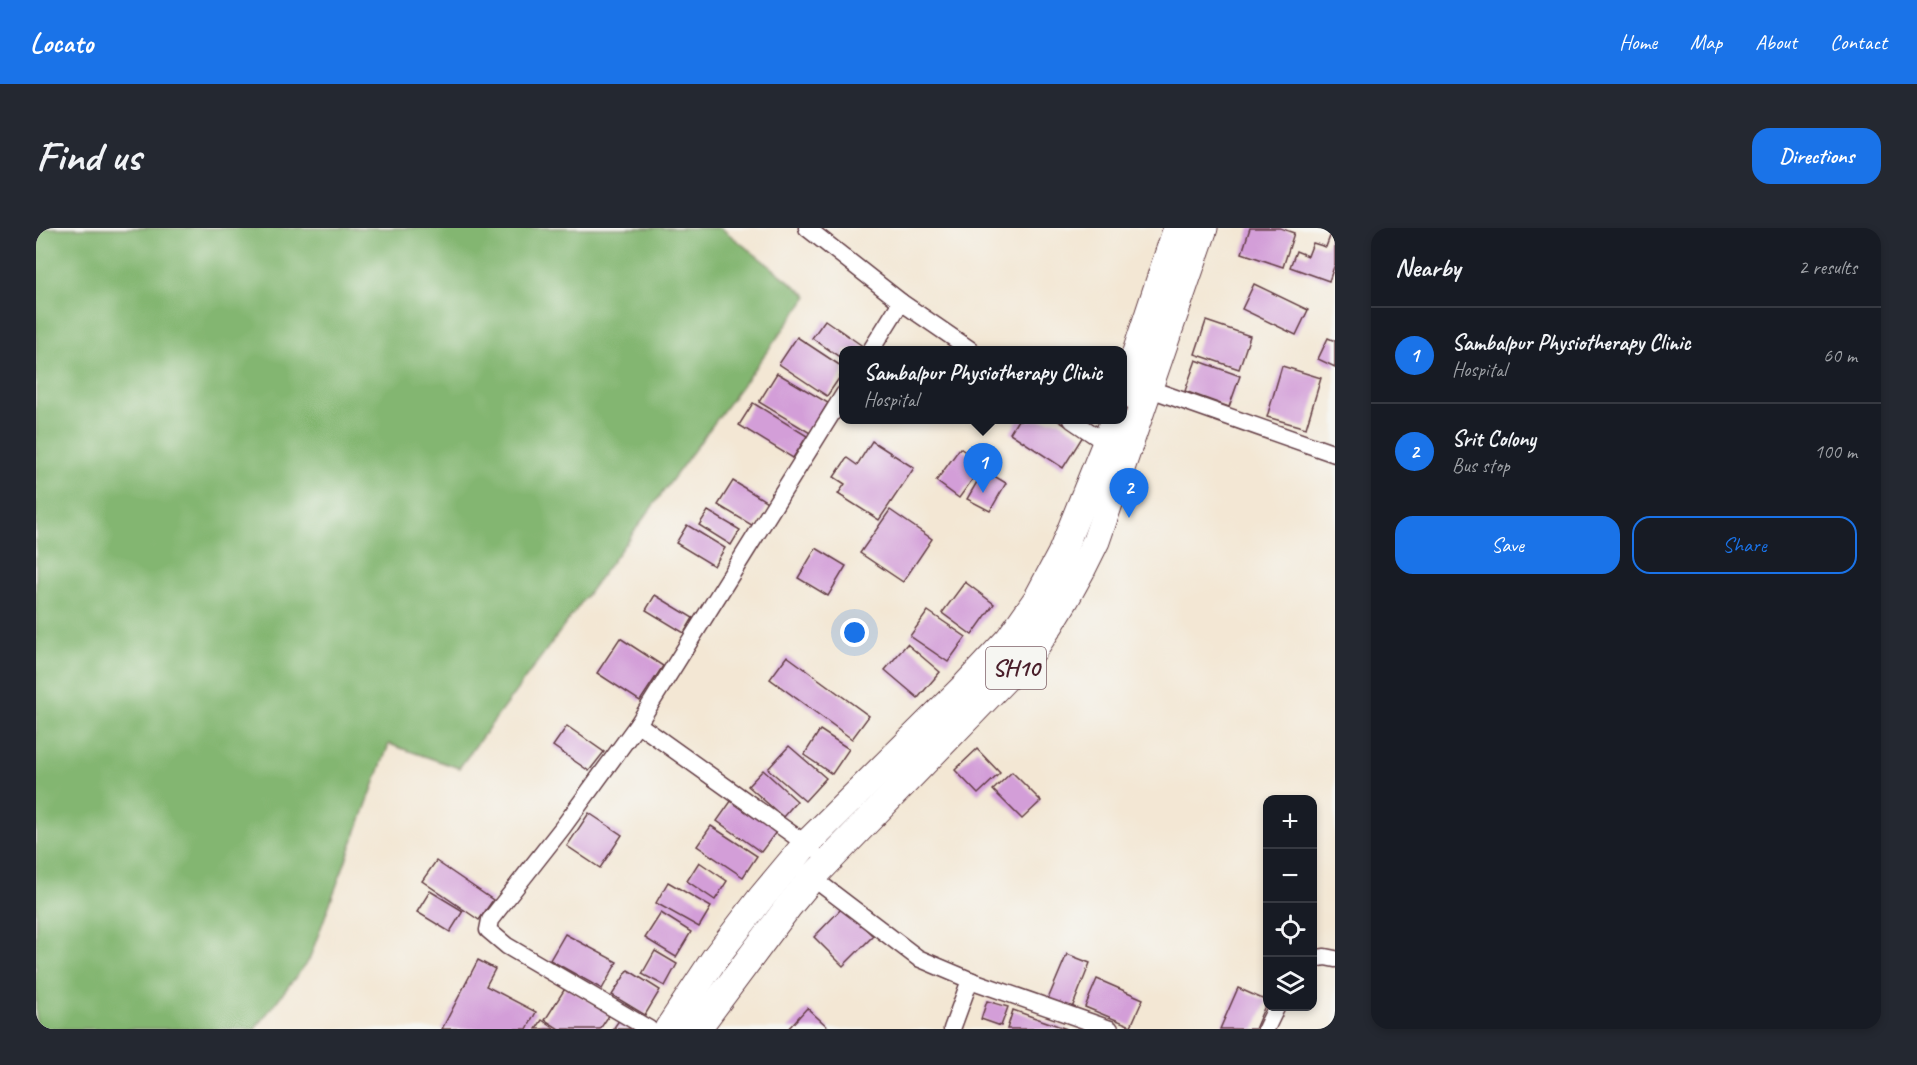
<!DOCTYPE html>
<html lang="en">
<head>
<meta charset="utf-8">
<style>
	body { margin:0; font-family:Caveat,sans-serif; background:#242831; color:#f1f3f6 }
	.controls { position:absolute; right:18px; bottom:18px; display:grid; overflow:hidden; border-radius:12px; box-shadow:0 3px 9px #0003 }
	.controls button { width:54px; height:54px; display:grid; place-items:center; padding:0; border:0; border-bottom:2px solid #363941; background:#171b24; color:#f1f3f6; font:30px sans-serif }
	.you { position:absolute; left:819px; top:405px; width:21px; height:21px; margin:-15px; border:4px solid #fff; border-radius:50%; background:#1a73e8; box-shadow:0 0 0 9px #1a73e833 }
	.badge { display:grid; place-items:center; width:39px; height:39px; border-radius:50%; background:#1a73e8; color:#fff; font-size:20px; font-weight:700 }
	.pin { position:absolute; translate:-50% -50px; filter:drop-shadow(0 2px 3px #0008) }
	.pin::after { content:''; position:absolute; top:32px; width:21px; height:18px; background:inherit; clip-path:polygon(0 0,100% 0,50% 100%) }
	.popup { position:absolute; left:803px; top:118px; width:288px; height:78px; box-sizing:border-box; display:grid; place-content:center; border-radius:12px; background:#171b24; filter:drop-shadow(0 2px 4px #0005); font-size:20px; white-space:nowrap; color:#9ea1a6 }
	.popup b { font-size:22px; color:#f1f3f6 }
	.popup::after { content:''; position:absolute; left:50%; top:100%; margin-left:-12px; border:12px solid transparent; border-top-color:#171b24 }
	.list { margin:0; padding:0; list-style:none }
	h2 { display:flex; justify-content:space-between; align-items:center; height:78px; margin:0; padding:0 24px; font-size:26px }
	h2 small { font-size:20px; font-weight:400; color:#9ea1a6 }
	.list li { display:grid; grid-template-columns:39px 1fr auto; gap:18px; align-items:center; box-sizing:border-box; height:96px; padding:0 24px; border-top:2px solid #363941 }
	.list b { display:block; font-size:22px; white-space:nowrap }
	.list p { margin:0; font-size:20px; white-space:nowrap; color:#9ea1a6 }
	.list em { font-size:20px; font-style:normal; color:#9ea1a6 }
	.actions { display:flex; gap:12px; padding:18px 24px }
	.actions a { flex:1; padding:14px 0; border:2px solid #1a73e8; border-radius:18px; text-align:center; font-size:21px; color:#1a73e8 }
	.actions .main { background:#1a73e8; color:#fff }
	.icon { flex:none; width:33px; height:33px; fill:none; stroke:currentColor; stroke-width:2; stroke-linecap:round; stroke-linejoin:round }
	.map { position:relative; flex:none; width:1299px; height:801px; overflow:hidden; border-radius:18px }
	header { display:flex; align-items:center; gap:36px; box-sizing:border-box; height:84px; padding:0 30px; background:#1a73e8; color:#fff }
	header strong { font-size:28px }
	nav { display:flex; gap:33px; margin-inline-start:auto; font-size:21px }
	.intro { display:flex; align-items:center; justify-content:space-between; box-sizing:border-box; height:144px; padding:0 36px }
	h1 { margin:0; font-size:42px }
	.button { padding:15px 27px; border-radius:18px; background:#1a73e8; color:#fff; font-size:21px; font-weight:700 }
	main { display:flex; gap:36px; padding:0 36px }
	aside { flex:1; background:#171b24; border-radius:18px; box-shadow:0 3px 9px #0003 }
	.map>svg:first-child { display:block }
	.forest { fill:#83b671; stroke:#666a4e; stroke-width:1.5 }
	.building { fill:#d39ed8 }
	.lines { fill:none; stroke-linecap:round; stroke-linejoin:round }
	.street-casing { stroke:#633d44; stroke-width:19 }
	.primary-casing { stroke:#633d44; stroke-width:29 }
	.street { stroke:#fff; stroke-width:16 }
	.primary { stroke:#fff; stroke-width:27 }
	.labels { text-anchor:middle; stroke-width:5; stroke-linejoin:round; paint-order:stroke }
	.shield { fill:#f6f6f2; stroke:#7e6067; stroke-width:1.5 }
	.shield-label { font-size:24px; font-weight:bold; fill:#4a1f2b }
</style>
</head>
<body>
<header>
<strong>Locato</strong>
<nav><a>Home</a><a>Map</a><a>About</a><a>Contact</a></nav>
</header>
<div class="intro"><h1>Find us</h1><a class="button">Directions</a></div>
<main>
<div class="map">
<svg width="1299" height="801" viewBox="0 0 1299 801">
	<rect width="100%" height="100%" fill="#f6f6f2"/>
	<filter id="ink" filterUnits="userSpaceOnUse"><feTurbulence type="fractalNoise" baseFrequency=".0167" numOctaves="2"/><feDisplacementMap in="SourceGraphic" scale="12" xChannelSelector="R" yChannelSelector="G"/><feConvolveMatrix kernelMatrix="1 2 1 2 8 2 1 2 1" color-interpolation-filters="sRGB"/></filter>
	<filter id="wash" filterUnits="userSpaceOnUse"><feTurbulence type="fractalNoise" baseFrequency=".008" numOctaves="4" result="noise"/><feDisplacementMap in="SourceGraphic" scale="24" xChannelSelector="R" yChannelSelector="G"/><feGaussianBlur stdDeviation="1.35" result="paint"/><feColorMatrix in="noise" values="0 0 0 0 0 0 0 0 0 0 0 0 0 0 0 0 0 1.4 0 .05"/><feComposite in="paint" operator="in"/></filter>
	<g filter="url(#wash)">
		<rect width="100%" height="100%" fill="#f3e7d4"/>
		<polygon class="forest" points="0,0 685,0 772,68 423,540 353,516 273,732 219,801 0,801"/>
		<g id="blocks">
			<g class="building">
				<polygon points="1214,0 1244,0 1258,5 1247,39 1206,25"/>
				<polygon points="1296,3 1299,5 1299,36 1293,53 1254,39 1260,23 1272,28 1277,15 1290,19"/>
				<polygon points="1218,56 1272,82 1260,107 1206,81"/>
				<polygon points="789,92 828,119 825,122 808,122 808,132 776,110"/>
				<polygon points="1170,93 1214,108 1203,141 1159,126"/>
				<polygon points="761,109 808,140 808,143 791,168 743,136"/>
				<polygon points="1292,110 1299,113 1299,139 1282,131"/>
				<polygon points="1160,132 1204,148 1193,179 1149,163"/>
				<polygon points="1246,138 1285,150 1270,200 1231,189"/>
				<polygon points="741,145 792,175 774,205 723,174"/>
				<polygon points="717,175 771,208 757,230 703,197"/>
				<polygon points="982,192 1021,192 1047,208 1027,240 974,205"/>
				<polygon points="836,213 878,240 843,292 802,266 809,256 798,249 811,230 821,237"/>
				<polygon points="924,220 947,237 923,270 900,253"/>
				<polygon points="948,242 970,255 954,283 931,271"/>
				<polygon points="697,253 733,275 719,299 682,277"/>
				<polygon points="854,282 896,311 867,354 824,325"/>
				<polygon points="672,283 704,302 695,317 663,297"/>
				<polygon points="651,297 689,320 678,338 640,315"/>
				<polygon points="780,320 810,338 792,368 762,350"/>
				<polygon points="929,354 958,376 936,407 906,385"/>
				<polygon points="619,367 657,390 648,405 610,382"/>
				<polygon points="892,383 930,409 912,434 874,408"/>
				<polygon points="584,410 627,438 604,473 561,445"/>
				<polygon points="871,416 904,444 882,470 849,442"/>
				<polygon points="751,428 833,488 816,511 734,451"/>
				<polygon points="531,498 568,524 553,543 517,518"/>
				<polygon points="784,502 813,521 796,546 768,527"/>
				<polygon points="753,518 790,550 769,573 732,541"/>
				<polygon points="941,521 964,545 942,566 919,542"/>
				<polygon points="727,542 761,573 747,589 712,558"/>
				<polygon points="976,544 1005,573 986,591 957,562"/>
				<polygon points="698,569 743,600 725,624 681,593"/>
				<polygon points="553,585 586,607 564,640 531,618"/>
				<polygon points="675,598 721,628 707,649 661,618"/>
				<polygon points="400,633 457,672 443,692 386,653"/>
				<polygon points="663,634 691,653 679,672 651,653"/>
				<polygon points="632,654 675,679 663,699 620,675"/>
				<polygon points="394,663 427,683 414,704 381,684"/>
				<polygon points="807,679 837,708 807,738 778,709"/>
				<polygon points="625,685 655,704 640,729 609,710"/>
				<polygon points="529,706 581,734 566,761 514,732"/>
				<polygon points="619,723 641,736 629,758 606,746"/>
				<polygon points="1031,726 1054,735 1036,780 1012,771"/>
				<polygon points="442,732 459,741 450,758 500,784 491,801 406,801"/>
				<polygon points="592,742 624,762 609,787 576,767"/>
				<polygon points="1061,751 1107,771 1095,798 1049,779"/>
				<polygon points="530,759 574,786 564,801 523,801 509,792"/>
				<polygon points="1202,760 1231,773 1219,801 1184,801"/>
				<polygon points="951,773 972,779 965,798 945,791"/>
				<polygon points="771,780 794,801 752,801"/>
				<polygon points="977,782 1031,801 971,801"/>
				<polygon points="586,788 606,801 577,801"/>
				<polygon points="506,792 519,801 500,801"/>
			</g>
		</g>
	</g>
	<g filter="url(#ink)">
		<use href="#blocks" fill-opacity="0" stroke="#633d44" stroke-width="1.5"/>
		<g class="lines">
			<defs>
				<g id="street">
					<polyline points="771,0 865,74 935,122"/>
					<polyline points="835,122 865,74"/>
					<polyline points="1114,161 1299,226"/>
					<polyline points="1036,192 1070,215"/>
					<polyline points="602,496 777,621"/>
					<polyline points="769,644 882,730 934,752 1074,801"/>
					<polyline points="1276,731 1289,729 1299,731"/>
					<polyline points="613,801 471,718 452,702 454,692 527,599 602,496 808,166"/>
					<polyline points="916,801 934,752"/>
					<polyline points="1230,801 1241,778"/>
				</g>
				<g id="primary">
					<polyline points="1086,167 1141,0"/>
					<polyline points="632,801 679,730 725,670 770,616 930,457 973,411 1001,371 1025,326 1070,215 1078,192"/>
					<path d="M 661,801 L 752,679 L 776,650 L 998,421 C 1023,385 1041,353 1060,313 L 1168,0"/>
				</g>
			</defs>
			<use href="#street" class="street-casing"/>
			<use href="#primary" class="primary-casing"/>
			<use href="#street" class="street"/>
			<use href="#primary" class="primary"/>
		</g>
	</g>
	<g class="labels">
		<rect class="shield" x="950" y="419" width="60" height="42" rx="4.5"/>
		<g class="shield-label">
			<text x="980" y="448">SH10</text>
		</g>
	</g>
</svg>
<div class="controls">
<button>+</button>
<button>−</button>
<button><svg class="icon" aria-label="locate" viewBox="0 0 24 24"><circle cx="12" cy="12" r="6"/><path d="M12 2v4M12 18v4M2 12h4M18 12h4"/></svg></button>
<button><svg class="icon" aria-label="layers" viewBox="0 0 24 24"><path d="M12 4l9 5-9 5-9-5zM3 14l9 5 9-5"/></svg></button>
</div>
<div class="you"></div>
<div class="pin badge" style="left:947px;top:265px">1</div>
<div class="popup"><b>Sambalpur Physiotherapy Clinic</b>Hospital</div>
<div class="pin badge" style="left:1093px;top:290px">2</div>
</div>
<aside>
<h2>Nearby<small>2 results</small></h2>
<ul class="list">
<li><span class="badge">1</span><div><b>Sambalpur Physiotherapy Clinic</b><p>Hospital</p></div><em>60 m</em></li>
<li><span class="badge">2</span><div><b>Srit Colony</b><p>Bus stop</p></div><em>100 m</em></li>
</ul>
<div class="actions"><a class="main">Save</a><a>Share</a></div>
</aside>
</main>
</body>
</html>
